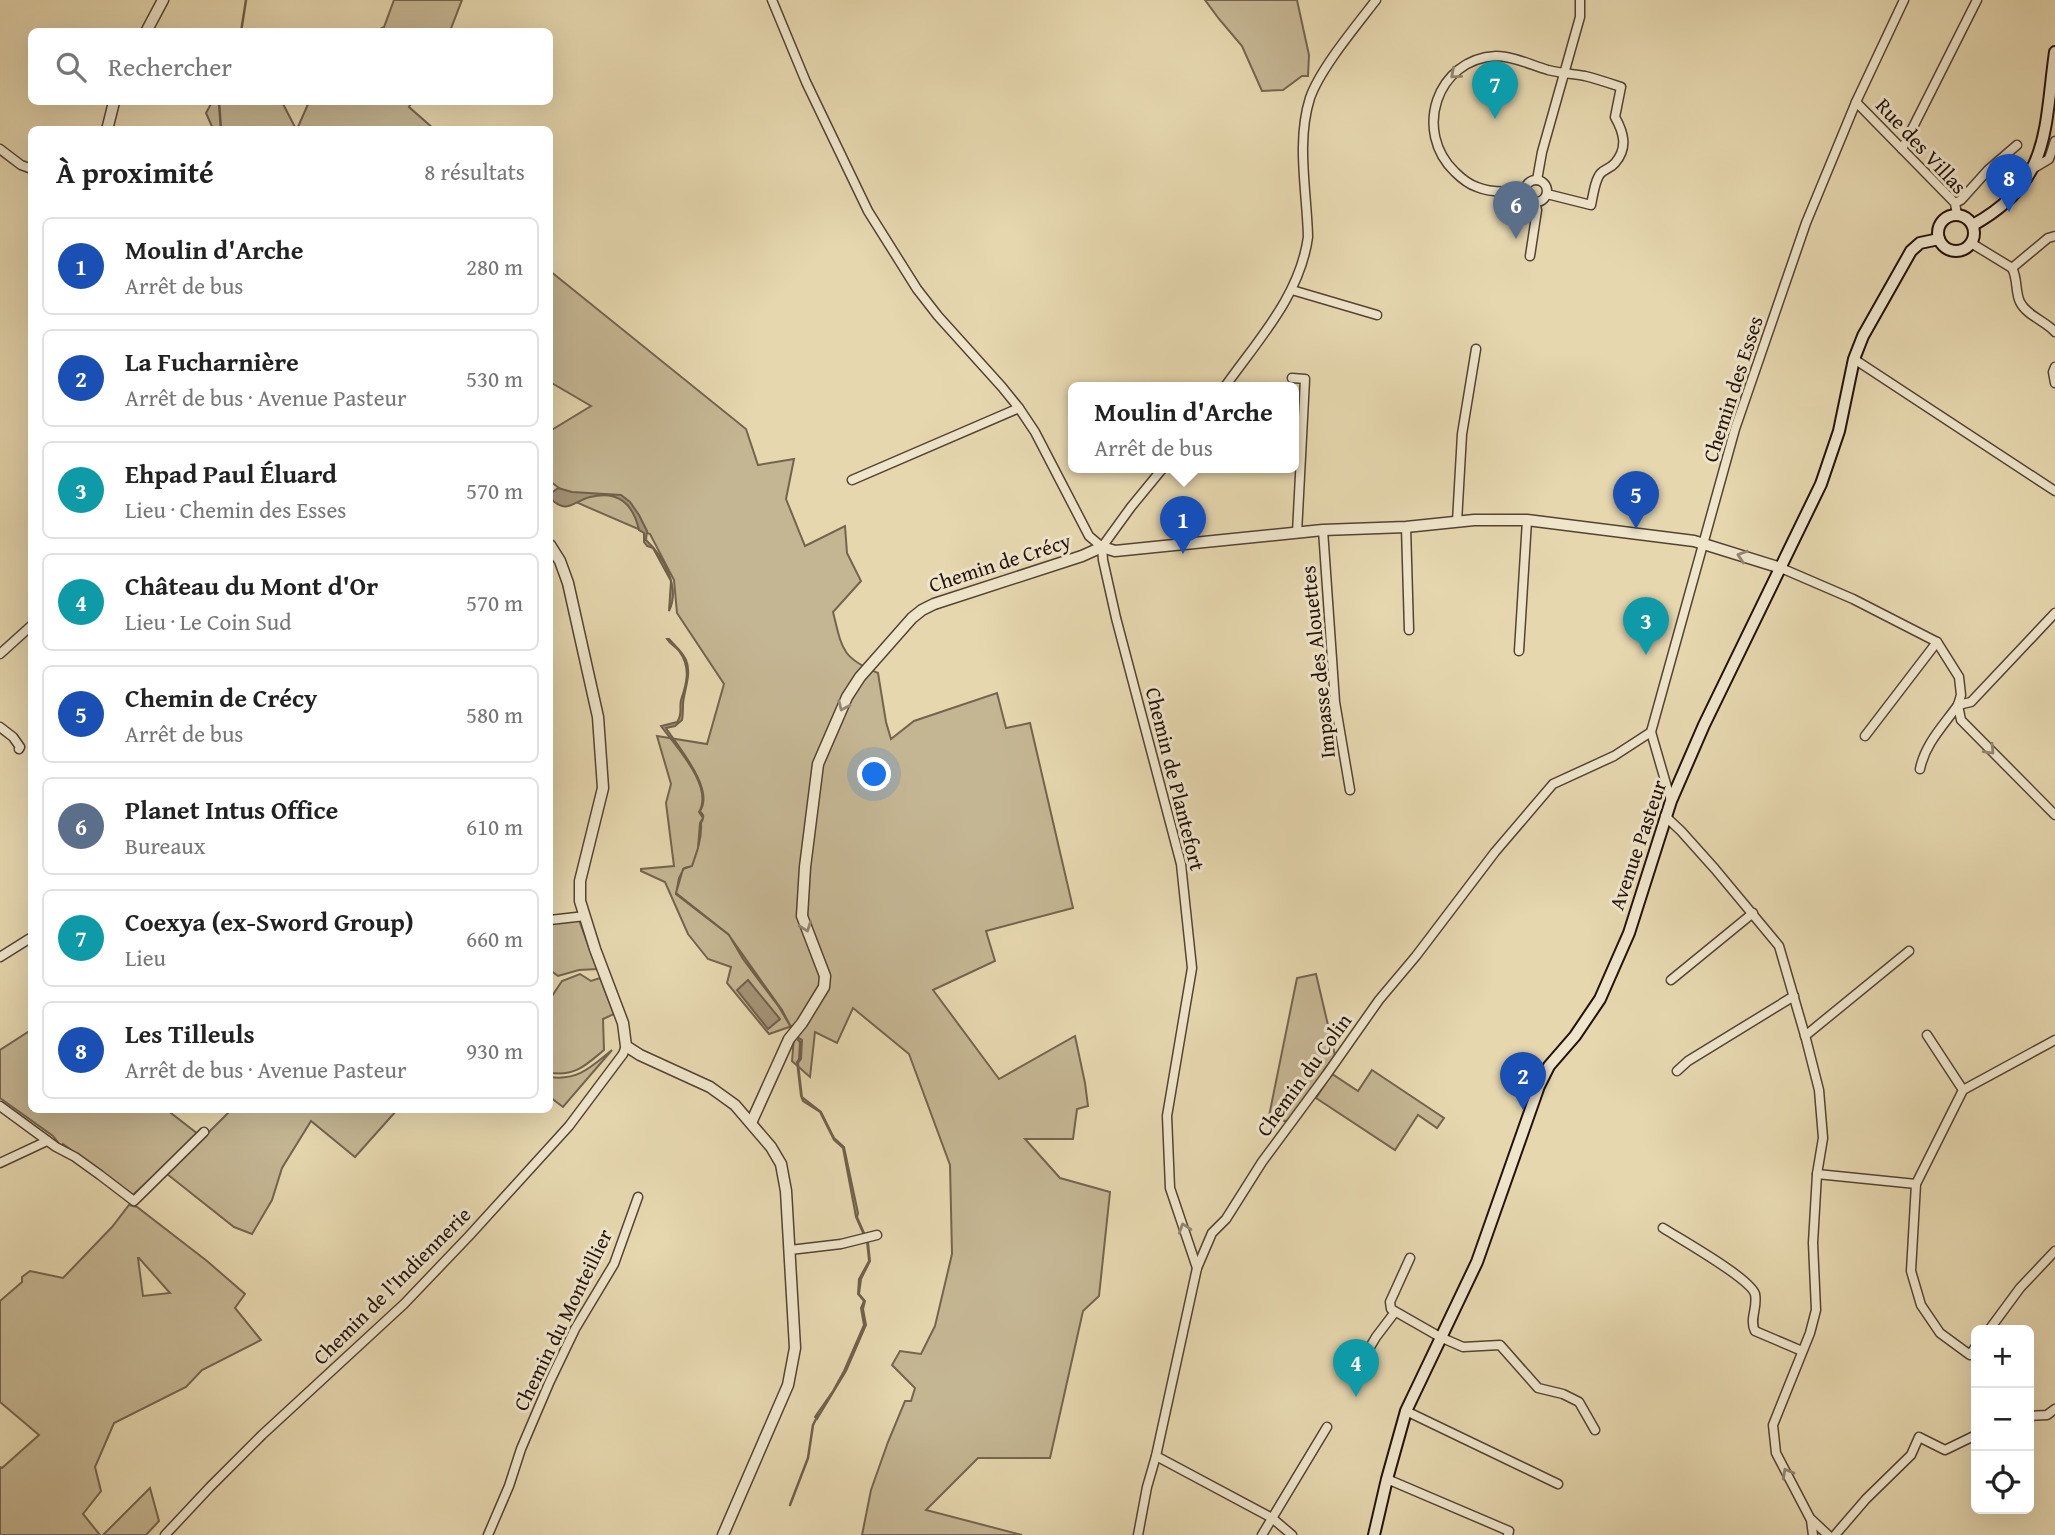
<!DOCTYPE html>
<html lang="fr">
<head>
<meta charset="utf-8">
<style>
	body { margin:0; font-family:"Gentium Book Plus",serif; background:#f2f2f2; color:#222 }
	.controls { position:absolute; right:21px; bottom:21px; display:grid; overflow:hidden; border-radius:10px; box-shadow:0 7px 28px #0002 }
	.controls button { width:63px; height:63px; display:grid; place-items:center; padding:0; border:0; border-bottom:2px solid #e0e0e0; background:#fff; color:#222; font:35px sans-serif }
	.you { position:absolute; left:875px; top:775px; width:24px; height:24px; margin:-18px; border:5px solid #fff; border-radius:50%; background:#1a73e8; box-shadow:0 0 0 10px #1a73e833 }
	.badge { display:grid; place-items:center; width:46px; height:46px; border-radius:50%; background:#8f2418; color:#fff; font-size:23px; font-weight:700 }
	.pin { position:absolute; translate:-50% -58px; filter:drop-shadow(0 2px 4px #0008) }
	.pin::after { content:''; position:absolute; top:37px; width:24px; height:21px; background:inherit; clip-path:polygon(0 0,100% 0,50% 100%) }
	.popup { position:absolute; left:1068px; top:382px; width:231px; height:91px; box-sizing:border-box; display:grid; place-content:center; border-radius:10px; background:#fff; filter:drop-shadow(0 2px 5px #0005); font-size:23px; white-space:nowrap; color:#767676 }
	.popup b { font-size:26px; color:#222 }
	.popup::after { content:''; position:absolute; left:50%; top:100%; margin-left:-14px; border:14px solid transparent; border-top-color:#fff }
	.list { margin:0; padding:0; list-style:none }
	h2 { display:flex; justify-content:space-between; align-items:center; height:91px; margin:0; padding:0 28px; font-size:30px }
	h2 small { font-size:23px; font-weight:400; color:#767676 }
	.list li { display:grid; grid-template-columns:46px 1fr auto; gap:21px; align-items:center; box-sizing:border-box; height:98px; margin:0 14px 14px; padding:0 14px; border:2px solid #e0e0e0; border-radius:10px }
	.list b { display:block; font-size:26px; white-space:nowrap }
	.list p { margin:0; font-size:23px; white-space:nowrap; color:#767676 }
	.list em { font-size:23px; font-style:normal; color:#767676 }
	.icon { flex:none; width:38px; height:38px; fill:none; stroke:currentColor; stroke-width:2; stroke-linecap:round; stroke-linejoin:round }
	.map { position:relative; flex:none; width:2055px; height:1535px; overflow:hidden }
	.search { position:absolute; background:#fff; box-shadow:0 7px 28px #0002; left:28px; top:28px; width:525px; height:77px; display:flex; align-items:center; gap:18px; box-sizing:border-box; padding:0 24px; border-radius:10px; color:#767676; font-size:26px }
	.panel { position:absolute; background:#fff; box-shadow:0 7px 28px #0002; left:28px; top:126px; width:525px; height:987px; border-radius:10px }
	.map>svg:first-child { display:block }
	.green { fill:#c5b693; stroke:#74644e; stroke-width:2; fill-rule:evenodd }
	.water { fill:#a49477; stroke:#70604b; stroke-width:2 }
	.lines { fill:none; stroke-linecap:round; stroke-linejoin:round }
	.stream { stroke:#70604b; stroke-width:2.5 }
	.minor-casing { stroke:#544333; stroke-width:11 }
	.tertiary-casing { stroke:#544333; stroke-width:13 }
	.secondary-casing { stroke:#23120a; stroke-width:14 }
	.minor { stroke:#efe5cb; stroke-width:8 }
	.tertiary { stroke:#efe5cb; stroke-width:10 }
	.secondary { stroke:#efe5cb; stroke-width:10 }
	.oneway { stroke:#938674 }
	.labels { text-anchor:middle; stroke-width:6; stroke-linejoin:round; paint-order:stroke }
	.street-label { font-size:21px; fill:#23120a; stroke:#efe5cb }
</style>
</head>
<body>
<div class="map">
<svg width="2055" height="1535" viewBox="0 0 2055 1535">
	<rect width="100%" height="100%" fill="#e6d7af"/>
	<filter id="stains"><feTurbulence type="fractalNoise" baseFrequency=".00286" numOctaves="4"/><feColorMatrix values="0 0 0 0 .2 0 0 0 0 .09 0 0 0 0 .02 0 0 0 .5 -.17"/></filter>
	<radialGradient id="worn" r=".72"><stop offset=".6" stop-color="#630" stop-opacity="0"/><stop offset="1" stop-color="#630" stop-opacity=".3"/></radialGradient>
	<g class="green">
		<polygon points="394,0 462,0 450,31 376,31 384,27"/>
		<polygon points="1205,0 1297,0 1309,55 1308,76 1302,76 1283,90 1262,91 1242,46 1219,19"/>
		<polygon points="212,102 282,102 296,129 213,129 206,113"/>
		<polygon points="309,102 412,102 409,107 434,129 297,129"/>
		<path d="M 550,271 L 746,429 L 758,465 L 794,459 L 786,499 L 805,546 L 845,526 L 847,553 L 861,581 L 833,612 C 842,648 841,658 878,673 L 886,722 L 891,739 L 914,721 L 997,693 L 1006,728 L 1030,723 L 1073,908 L 986,931 L 995,961 L 933,990 L 999,1079 L 1075,1036 L 1085,1083 L 1088,1106 L 1077,1109 L 1073,1139 L 1025,1139 L 1060,1178 L 1110,1192 L 1099,1296 L 1083,1311 L 1050,1458 L 978,1458 L 926,1510 L 1022,1535 L 862,1535 L 871,1490 L 888,1442 L 905,1401 L 911,1401 L 915,1388 L 892,1365 L 900,1351 L 921,1354 L 935,1326 L 952,1254 L 950,1165 L 909,1054 L 853,1008 L 837,1043 L 815,1032 L 810,1077 L 792,1061 L 795,1025 L 769,1034 L 727,983 L 731,967 L 708,959 L 688,934 L 665,882 L 641,871 L 641,869 L 674,866 L 666,803 L 671,784 L 657,736 L 707,744 L 724,684 L 677,613 L 674,580 L 650,534 L 578,503 L 550,481 L 550,431 L 591,406 L 550,382 Z"/>
		<polygon points="579,920 597,969 579,970 558,976 550,970 550,923"/>
		<path d="M 580,974 L 591,981 L 600,978 L 614,1014 L 603,1019 L 604,1050 C 586,1065 576,1076 551,1073 L 550,999 L 562,981 Z"/>
		<polygon points="1316,974 1335,1055 1288,1122 1269,1116 1297,978"/>
		<polygon points="31,1030 32,1110 167,1110 198,1134 133,1195 63,1144 61,1146 53,1136 0,1098 0,1050"/>
		<path d="M 612,1050 L 563,1107 L 550,1097 L 550,1077 C 578,1081 591,1067 612,1050 Z"/>
		<polygon points="1372,1070 1444,1118 1437,1128 1418,1115 1395,1150 1316,1098 1332,1074 1358,1091"/>
		<polygon points="231,1110 397,1110 355,1157 311,1121 282,1168 272,1200 252,1234 234,1227 167,1174"/>
		<path d="M 129,1205 L 137,1207 L 207,1261 L 245,1294 L 235,1308 L 261,1340 L 202,1370 L 186,1387 L 114,1423 L 95,1467 L 101,1491 L 83,1514 L 100,1535 L 0,1535 L 0,1467 L 2,1468 L 39,1435 L 0,1402 L 0,1301 L 22,1282 L 22,1277 L 30,1271 L 63,1278 L 112,1227 ZM 138,1258 L 139,1258 L 170,1293 L 143,1296 Z"/>
		<polygon points="150,1488 159,1521 146,1535 103,1535"/>
	</g>
	<g class="water">
		<path d="M 558,488 L 572,492 L 621,495 L 630,502 L 639,515 L 647,531 L 646,540 C 663,556 681,587 669,611 L 671,581 L 653,548 L 647,546 L 644,542 L 644,533 L 639,530 C 633,504 619,490 590,497 C 572,502 567,515 550,498 L 550,494 Z"/>
		<path d="M 667,639 L 669,639 C 675,646 682,651 686,660 C 692,674 684,690 683,704 C 683,709 683,715 682,720 L 675,726 L 666,728 C 678,747 715,789 700,811 L 703,815 C 704,818 703,820 701,823 C 702,838 697,852 692,866 L 683,869 L 676,893 L 728,934 L 782,1010 L 792,1029 L 779,1007 L 743,959 L 729,935 L 676,894 L 679,878 L 684,868 L 692,866 L 698,848 L 700,823 L 703,818 L 699,812 C 714,786 676,747 661,726 L 677,722 C 683,714 679,709 681,700 C 687,683 691,667 679,651 C 675,646 670,644 667,639 Z"/>
		<polygon points="748,980 780,1019 768,1029 737,990"/>
		<polygon points="799,1038 802,1040 801,1059 798,1063 802,1097 821,1112 834,1138 844,1147 858,1213 857,1217 868,1242 870,1261 861,1279 859,1294 865,1301 863,1309 866,1325 846,1371 817,1419 815,1417 833,1391 844,1371 864,1325 861,1308 864,1301 858,1294 859,1279 869,1261 867,1242 856,1217 843,1148 834,1140 820,1112 803,1101 801,1096 797,1062 799,1059 800,1042 798,1040"/>
	</g>
	<g class="lines">
		<g class="stream">
			<polyline points="241,32 246,0"/>
			<polyline points="219,102 221,130"/>
			<polyline points="790,1505 808,1458 813,1425 818,1415"/>
		</g>
		<defs>
			<g id="minor">
				<polyline points="772,0 806,82 868,211 917,289 938,316 1002,387 1019,408 1035,432 1089,536 1102,547"/>
				<polyline points="1856,102 1955,203 1957,215"/>
				<polyline points="0,149 21,165 32,169"/>
				<polyline points="1902,149 1977,0"/>
				<polyline points="2034,168 2049,159 2055,141"/>
				<circle cx="1536" cy="191" r="11"/>
				<polyline points="1537,180 1542,152 1580,17 1580,0"/>
				<path d="M 1525,190 C 1510,192 1491,193 1477,187 C 1468,184 1461,178 1455,172 C 1413,132 1436,59 1496,56 C 1513,56 1531,65 1548,70 C 1560,73 1573,74 1585,76 C 1597,79 1609,83 1621,87 L 1615,117 C 1624,133 1628,148 1615,163 C 1611,168 1605,169 1601,173 C 1595,179 1593,196 1591,205 L 1547,194"/>
				<polyline points="1955,203 1961,200 1988,170 2017,145"/>
				<path d="M 1971,243 L 2012,268 C 2018,279 2015,292 2020,302 C 2027,316 2046,321 2055,332"/>
				<polyline points="1530,256 1537,210 1535,202"/>
				<polyline points="2012,268 2048,238 2055,236"/>
				<polyline points="1292,290 1377,315"/>
				<polyline points="1854,359 2055,491"/>
				<polyline points="2055,367 2053,372 2055,383"/>
				<polyline points="1292,378 1305,379 1297,533"/>
				<path d="M 1224,388 C 1257,341 1300,296 1308,237 C 1307,192 1296,142 1310,98 C 1320,69 1356,26 1376,0"/>
				<polyline points="852,480 1019,408"/>
				<polyline points="1457,522 1462,434 1476,349"/>
				<polyline points="1406,527 1409,630"/>
				<polyline points="1323,530 1335,702 1350,790"/>
				<polyline points="1102,547 1103,560 1116,618 1181,864 1192,968 1167,1116 1170,1188 1197,1268"/>
				<polyline points="1102,547 1131,507 1163,468"/>
				<polyline points="1781,568 1853,599 1937,642 1959,677 1961,695 1958,705 1961,720 2055,815"/>
				<polyline points="1519,651 1527,520"/>
				<polyline points="0,654 32,625"/>
				<polyline points="1958,705 1971,702 2055,613"/>
				<polyline points="0,727 13,737 20,747 19,749"/>
				<polyline points="1865,736 1937,642"/>
				<path d="M 1920,769 C 1925,744 1943,726 1958,705"/>
				<polyline points="1671,801 1651,732 1735,429 1806,223 1856,102 1904,0"/>
				<polyline points="1665,816 1681,831 1715,869 1779,946 1806,1039 1819,1090 1823,1138 1817,1174 1813,1243 1816,1310 1810,1333 1773,1425 1776,1453 1811,1520 1813,1535"/>
				<polyline points="550,920 585,916"/>
				<polyline points="0,957 32,937"/>
				<polyline points="1671,980 1753,913"/>
				<polyline points="1927,1035 1963,1090"/>
				<polyline points="1805,1036 1909,951"/>
				<polyline points="1677,1071 1688,1061 1794,996"/>
				<polyline points="0,1106 56,1147 75,1157 100,1175 134,1201 204,1132"/>
				<polyline points="0,1163 47,1141"/>
				<polyline points="1817,1174 1916,1184"/>
				<path d="M 1663,1228 C 1680,1239 1750,1278 1755,1294 C 1758,1308 1749,1319 1755,1331 L 1802,1351"/>
				<polyline points="790,1250 841,1244 877,1235"/>
				<polyline points="1410,1258 1390,1302 1391,1309 1440,1337 1463,1347 1500,1345 1538,1388 1563,1394 1579,1402 1595,1430"/>
				<polyline points="1989,1330 2020,1288 2055,1251"/>
				<polyline points="1976,1346 1970,1355 1940,1333 1921,1305 1911,1271 1916,1184 1963,1090 2055,1040"/>
				<polyline points="1363,1359 1376,1337 1395,1312"/>
				<polyline points="1406,1411 1558,1484"/>
				<polyline points="2029,1416 2047,1415 2055,1409"/>
				<polyline points="1156,1456 1272,1518 1292,1535"/>
				<polyline points="1387,1479 1509,1531 1508,1535"/>
				<polyline points="1812,1520 1828,1535"/>
				<polyline points="165,1535 210,1487 262,1435 404,1304 469,1236 569,1126 623,1054 626,1046"/>
				<polyline points="488,1535 509,1486 521,1449 550,1381 575,1329 614,1264 638,1197"/>
				<polyline points="1138,1535 1147,1487 1156,1456 1197,1268 1212,1233 1226,1219 1262,1162 1327,1074 1379,1000 1416,956 1495,852 1553,784 1614,756 1651,732"/>
				<polyline points="1262,1535 1327,1427"/>
				<polyline points="1835,1535 1866,1499 1911,1455 1919,1437 1945,1450 1976,1435"/>
			</g>
			<g id="tertiary">
				<polyline points="146,32 163,0"/>
				<polyline points="107,130 114,102"/>
				<polyline points="550,545 560,561 568,583 598,717 603,788 580,881 580,901 595,949 623,1023 626,1046 640,1055 710,1087 735,1105 771,1147 781,1164 786,1191 795,1348 788,1385 723,1535"/>
				<polyline points="751,1123 789,1039 802,1023 824,987 825,976 802,916 805,867 818,764 847,697 860,677 912,618 922,610 934,604 1082,556 1102,547 1115,551 1323,530 1406,527 1474,520 1527,520 1694,541 1781,568"/>
			</g>
			<g id="secondary">
				<circle cx="1956" cy="233" r="18"/>
				<path d="M 1973,225 C 2051,182 2044,130 2055,52"/>
				<polyline points="1374,1535 1387,1479 1406,1411 1477,1262 1539,1086 1549,1066 1575,1036 1600,999 1629,933 1671,801 1704,725 1821,484 1839,431 1854,359 1863,336 1911,251 1920,243 1939,239"/>
			</g>
		</defs>
		<use href="#minor" class="minor-casing"/>
		<use href="#tertiary" class="tertiary-casing"/>
		<use href="#secondary" class="secondary-casing"/>
		<use href="#minor" class="minor"/>
		<use href="#tertiary" class="tertiary"/>
		<use href="#secondary" class="secondary"/>
	</g>
	<defs><path id="oneway-chevron" d="M-2-3.5L2.5 0L-2 3.5" fill="none" stroke-width="1.6" stroke-linecap="round" stroke-linejoin="round" transform="scale(1.75)"/></defs>
	<g class="oneway">
		<use href="#oneway-chevron" transform="translate(1455 74) rotate(139)"/>
		<use href="#oneway-chevron" transform="translate(1742 556) rotate(-162)"/>
		<use href="#oneway-chevron" transform="translate(843 706) rotate(114)"/>
		<use href="#oneway-chevron" transform="translate(1990 750) rotate(46)"/>
		<use href="#oneway-chevron" transform="translate(806 927) rotate(70)"/>
		<use href="#oneway-chevron" transform="translate(1184 1228) rotate(-108)"/>
		<use href="#oneway-chevron" transform="translate(1787 1473) rotate(-119)"/>
	</g>
	<g class="labels">
		<g class="street-label">
			<text transform="translate(1921 146) rotate(47)" y="7">Rue des Villas</text>
			<text transform="translate(1733 389) rotate(-72)" y="7">Chemin des Esses</text>
			<text transform="translate(1000 563) rotate(-18)" y="7">Chemin de Crécy</text>
			<text transform="translate(1318 662) rotate(-96)" y="7">Impasse des Alouettes</text>
			<text transform="translate(1175 779) rotate(76)" y="7">Chemin de Plantefort</text>
			<text transform="translate(1638 845) rotate(-71)" y="7">Avenue Pasteur</text>
			<text transform="translate(1304 1075) rotate(-54)" y="7">Chemin du Colin</text>
			<text transform="translate(392 1286) rotate(-45)" y="7">Chemin de l'Indiennerie</text>
			<text transform="translate(563 1320) rotate(-64)" y="7">Chemin du Monteillier</text>
		</g>
	</g>
	<rect width="100%" height="100%" filter="url(#stains)"/>
	<rect width="100%" height="100%" fill="url(#worn)"/>
</svg>
<div class="controls">
<button>+</button>
<button>−</button>
<button><svg class="icon" aria-label="locate" viewBox="0 0 24 24"><circle cx="12" cy="12" r="6"/><path d="M12 2v4M12 18v4M2 12h4M18 12h4"/></svg></button>
</div>
<div class="you"></div>
<div class="pin badge" style="left:1183px;top:554px;background:#1a4fb4">1</div>
<div class="popup"><b>Moulin d'Arche</b>Arrêt de bus</div>
<div class="pin badge" style="left:1523px;top:1110px;background:#1a4fb4">2</div>
<div class="pin badge" style="left:1646px;top:655px;background:#0f9aa8">3</div>
<div class="pin badge" style="left:1356px;top:1397px;background:#0f9aa8">4</div>
<div class="pin badge" style="left:1636px;top:529px;background:#1a4fb4">5</div>
<div class="pin badge" style="left:1516px;top:239px;background:#5c6f8a">6</div>
<div class="pin badge" style="left:1495px;top:119px;background:#0f9aa8">7</div>
<div class="pin badge" style="left:2009px;top:212px;background:#1a4fb4">8</div>
<div class="search"><svg class="icon" aria-label="search" viewBox="0 0 24 24"><circle cx="10" cy="10" r="6"/><path d="M15 15l6 6"/></svg>Rechercher</div>
<section class="panel">
<h2>À proximité<small>8 résultats</small></h2>
<ul class="list">
<li><span class="badge" style="background:#1a4fb4">1</span><div><b>Moulin d'Arche</b><p>Arrêt de bus</p></div><em>280 m</em></li>
<li><span class="badge" style="background:#1a4fb4">2</span><div><b>La Fucharnière</b><p>Arrêt de bus · Avenue Pasteur</p></div><em>530 m</em></li>
<li><span class="badge" style="background:#0f9aa8">3</span><div><b>Ehpad Paul Éluard</b><p>Lieu · Chemin des Esses</p></div><em>570 m</em></li>
<li><span class="badge" style="background:#0f9aa8">4</span><div><b>Château du Mont d'Or</b><p>Lieu · Le Coin Sud</p></div><em>570 m</em></li>
<li><span class="badge" style="background:#1a4fb4">5</span><div><b>Chemin de Crécy</b><p>Arrêt de bus</p></div><em>580 m</em></li>
<li><span class="badge" style="background:#5c6f8a">6</span><div><b>Planet Intus Office</b><p>Bureaux</p></div><em>610 m</em></li>
<li><span class="badge" style="background:#0f9aa8">7</span><div><b>Coexya (ex-Sword Group)</b><p>Lieu</p></div><em>660 m</em></li>
<li><span class="badge" style="background:#1a4fb4">8</span><div><b>Les Tilleuls</b><p>Arrêt de bus · Avenue Pasteur</p></div><em>930 m</em></li>
</ul>
</section>
</div>
</body>
</html>
